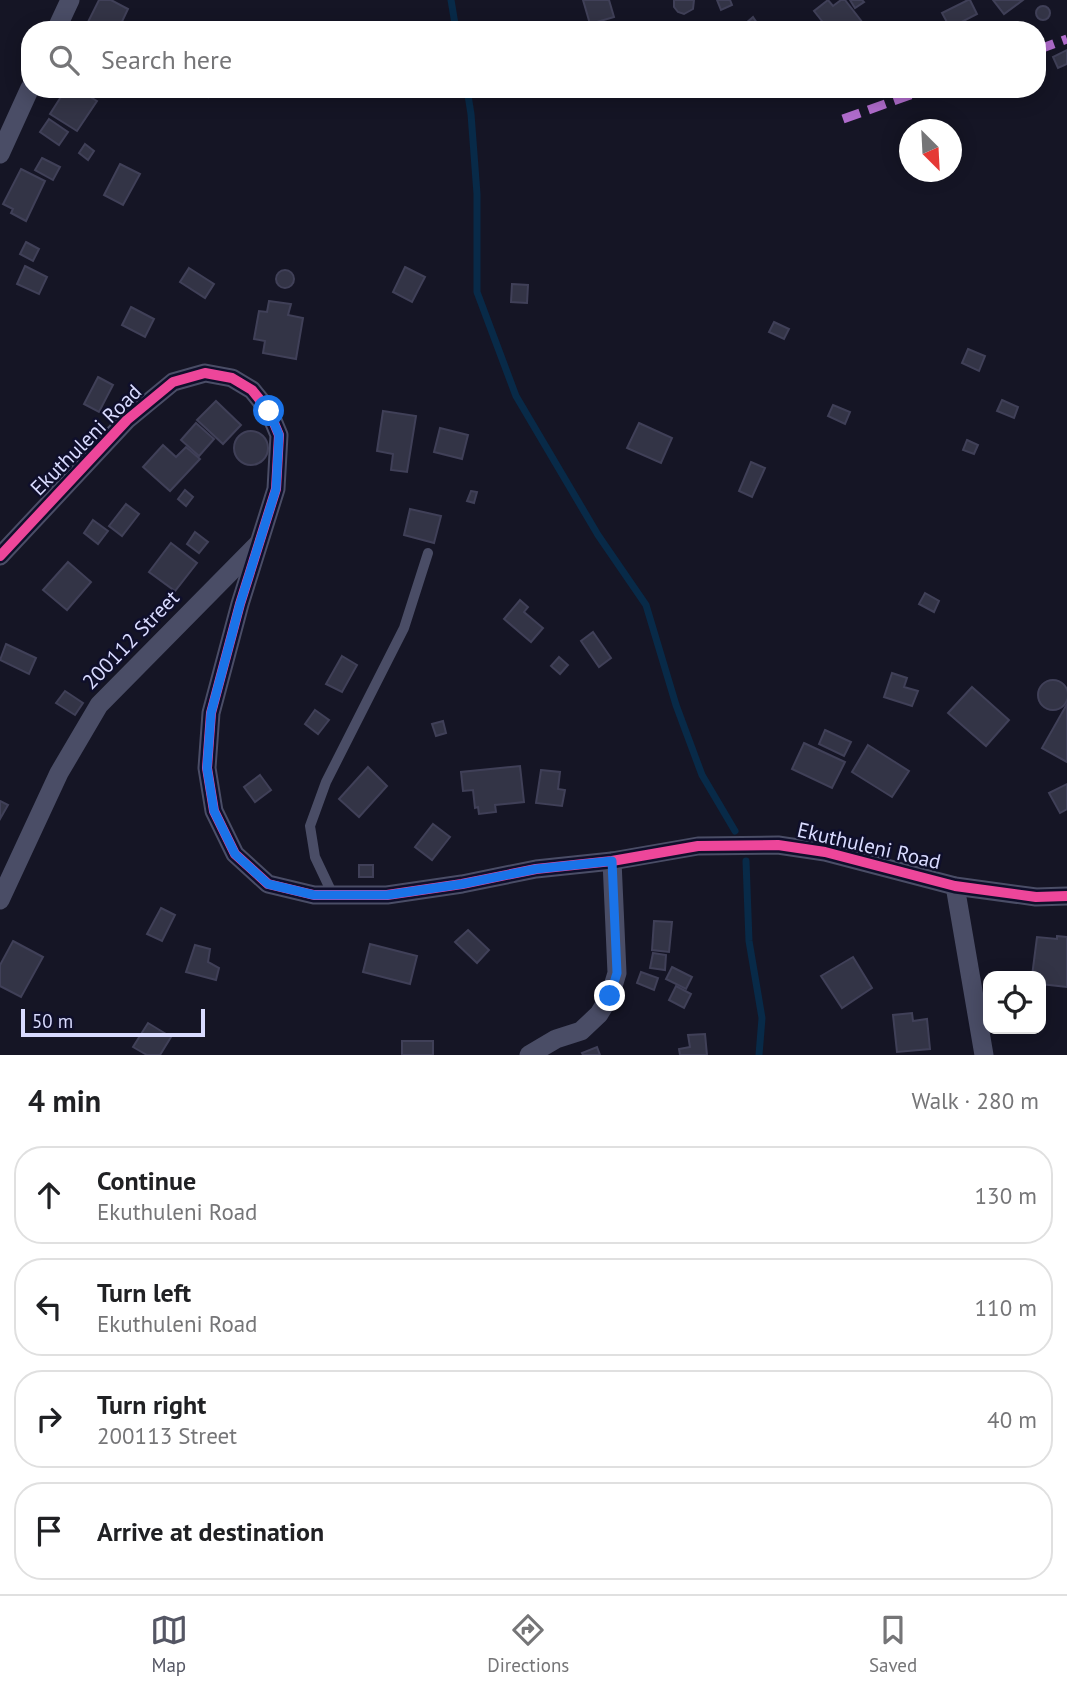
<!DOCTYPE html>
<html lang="en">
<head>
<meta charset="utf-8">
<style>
	body { margin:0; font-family:"PT Sans",sans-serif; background:#f2f2f2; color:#202124 }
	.controls { position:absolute; right:21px; bottom:21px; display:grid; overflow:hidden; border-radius:14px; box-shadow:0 4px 18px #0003 }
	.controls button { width:63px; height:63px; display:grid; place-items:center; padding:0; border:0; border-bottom:2px solid #e0e0e0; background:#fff; color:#202124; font:35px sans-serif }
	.compass { position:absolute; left:899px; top:119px; width:63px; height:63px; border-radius:50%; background:#fff; box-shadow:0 4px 18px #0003; rotate:156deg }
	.scale { position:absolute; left:21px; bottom:18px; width:184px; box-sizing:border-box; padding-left:7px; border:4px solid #d9dbff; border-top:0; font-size:19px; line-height:24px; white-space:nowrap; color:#d9dbff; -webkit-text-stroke:5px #0f0f2b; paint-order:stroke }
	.stop { position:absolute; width:21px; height:21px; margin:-16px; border:5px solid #1a73e8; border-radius:50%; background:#fff }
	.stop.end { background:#1a73e8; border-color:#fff; box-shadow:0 2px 7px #0008 }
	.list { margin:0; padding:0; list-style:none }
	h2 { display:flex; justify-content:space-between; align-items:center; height:91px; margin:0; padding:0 28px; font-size:30px }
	h2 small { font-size:23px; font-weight:400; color:#757577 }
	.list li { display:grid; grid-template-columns:46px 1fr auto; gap:21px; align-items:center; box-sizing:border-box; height:98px; margin:0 14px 14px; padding:0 14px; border:2px solid #e0e0e0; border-radius:28px }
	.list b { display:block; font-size:26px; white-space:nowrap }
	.list p { margin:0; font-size:23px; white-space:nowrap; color:#757577 }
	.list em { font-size:23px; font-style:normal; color:#757577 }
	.icon { flex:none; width:38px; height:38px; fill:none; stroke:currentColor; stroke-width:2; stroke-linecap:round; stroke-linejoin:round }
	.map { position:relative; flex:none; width:1067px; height:1055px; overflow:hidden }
	.search { position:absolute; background:#fff; box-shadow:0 4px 18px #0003; left:21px; right:21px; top:21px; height:77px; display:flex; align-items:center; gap:18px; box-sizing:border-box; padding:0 24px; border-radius:28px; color:#757577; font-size:26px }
	.sheet { height:539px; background:#fff }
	nav { display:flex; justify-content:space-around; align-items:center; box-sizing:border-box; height:98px; border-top:2px solid #e0e0e0; background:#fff; font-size:19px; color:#757577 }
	nav a { display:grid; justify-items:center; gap:4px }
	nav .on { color:#545664 }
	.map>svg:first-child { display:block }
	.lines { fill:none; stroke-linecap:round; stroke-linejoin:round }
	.stream { stroke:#082a48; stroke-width:7 }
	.building { fill:#333446; stroke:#404058; stroke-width:2 }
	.lane { stroke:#4a4d66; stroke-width:10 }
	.street { stroke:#4a4d66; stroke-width:19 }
	.quiet { stroke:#b06ccc; stroke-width:9; stroke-dasharray:18 9; stroke-linecap:butt }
	.cycleway-casing { stroke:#0f0f2b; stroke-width:15 }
	.cycleway { stroke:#ed469a; stroke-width:10 }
	.route { stroke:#1a73e8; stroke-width:9 }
	.labels { text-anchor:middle; stroke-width:5; stroke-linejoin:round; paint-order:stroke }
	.street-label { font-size:21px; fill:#d9dbff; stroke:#0f0f2b }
</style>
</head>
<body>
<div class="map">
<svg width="1067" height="1055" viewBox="0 0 1067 1055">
	<rect width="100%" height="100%" fill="#151525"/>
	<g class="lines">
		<g class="stream">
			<polyline points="451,0 456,30"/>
			<polyline points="467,89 471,114 477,194 477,292 516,396 598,535 646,605 676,705 702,775 735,831"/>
			<polyline points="746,861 749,941 762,1018 759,1055"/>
		</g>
	</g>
	<g class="building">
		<polygon points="99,0 111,0 128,9 118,30 99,30 87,24"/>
		<polygon points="583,0 609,0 614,17 590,24"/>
		<polygon points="674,0 694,0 693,9 684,14 678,12 674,7"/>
		<polygon points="717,0 730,0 732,5 721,10"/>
		<polygon points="828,0 833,6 841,0 845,0 866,27 862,30 829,30 814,11"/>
		<polygon points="850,0 862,0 864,2 855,8"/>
		<polygon points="968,0 970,0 977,14 950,28 942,13"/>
		<polygon points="993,0 1023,0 1004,14"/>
		<circle cx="1043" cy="13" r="7"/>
		<polygon points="753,17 759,26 762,23 767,30 749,30 745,24"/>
		<polygon points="911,23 916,30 901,30"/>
		<polygon points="1067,50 1067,64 1058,68 1053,57"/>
		<polygon points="66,89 77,89 97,101 77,131 50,114"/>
		<polygon points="197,89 212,89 208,97"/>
		<polygon points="49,119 68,132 59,145 40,132"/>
		<polygon points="85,144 94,151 88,160 79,153"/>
		<polygon points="42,158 60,167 53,180 35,170"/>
		<polygon points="120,164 140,174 123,205 104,195"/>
		<polygon points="21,169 45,181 26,221 11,213 13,209 3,204"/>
		<polygon points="26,242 39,249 33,261 20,254"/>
		<polygon points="25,266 47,277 39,294 17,284"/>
		<polygon points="405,267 425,277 412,302 393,292"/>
		<polygon points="189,268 214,284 205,298 180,282"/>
		<circle cx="285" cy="279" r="9"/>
		<polygon points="512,284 528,285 527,303 511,302"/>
		<polygon points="269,301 291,304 288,315 303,318 296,359 263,353 265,341 254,339 259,311 267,312"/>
		<polygon points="131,307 154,319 145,337 122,325"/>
		<polygon points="774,322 789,329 784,339 769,332"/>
		<polygon points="968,349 985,356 979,371 962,363"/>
		<polygon points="98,377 113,385 99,412 84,404"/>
		<polygon points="1002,400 1018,407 1014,418 997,411"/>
		<polygon points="216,401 241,425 223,444 197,420"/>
		<polygon points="833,405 850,412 845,424 828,416"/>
		<polygon points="383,411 416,416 407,472 391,470 393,454 377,451"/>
		<polygon points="196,423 214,439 199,456 181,440"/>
		<polygon points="639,423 672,438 661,463 627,448"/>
		<polygon points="440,428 468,435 462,459 434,452"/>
		<circle cx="251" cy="448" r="17"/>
		<polygon points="967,440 978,445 974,454 963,450"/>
		<polygon points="163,445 176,457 186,447 200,459 170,491 143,467"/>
		<polygon points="751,462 765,468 752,497 739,491"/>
		<polygon points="185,490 193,497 186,506 178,499"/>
		<polygon points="471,491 477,492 474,503 467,501"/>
		<polygon points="126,504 139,514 122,536 109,526"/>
		<polygon points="410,509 441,516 434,543 404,535"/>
		<polygon points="93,520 108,531 98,544 84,533"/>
		<polygon points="195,532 208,542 199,553 187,544"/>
		<polygon points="171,543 197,563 175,591 149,572"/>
		<polygon points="68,562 91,582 67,610 43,590"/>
		<polygon points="925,593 939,601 934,612 919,604"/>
		<polygon points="520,600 528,607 524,612 543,628 531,642 504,619"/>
		<polygon points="593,632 611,658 599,667 581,641"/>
		<polygon points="6,644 36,658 29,674 0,660"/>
		<polygon points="342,656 357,665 342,692 326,684"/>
		<polygon points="559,657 568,665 560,674 551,666"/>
		<polygon points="892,673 907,678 904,687 918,691 912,706 884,697"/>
		<circle cx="1053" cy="695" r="15"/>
		<polygon points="972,687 1009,720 986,746 948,713"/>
		<polygon points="65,691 83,703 75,715 56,703"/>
		<polygon points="1067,704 1067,762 1042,748"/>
		<polygon points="315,710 329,720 318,734 305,724"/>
		<polygon points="443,721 446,733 436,736 432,724"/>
		<polygon points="825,730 851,742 844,756 819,744"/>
		<polygon points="804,743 845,762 832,788 792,769"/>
		<polygon points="868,745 909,771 892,797 852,772"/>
		<polygon points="520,766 524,802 495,805 496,812 479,814 478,807 475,808 473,790 463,791 461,772"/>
		<polygon points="368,767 387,786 359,817 339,799"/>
		<polygon points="541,770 560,772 558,789 565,790 562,806 536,803"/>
		<polygon points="260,775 271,790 255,802 244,787"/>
		<polygon points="1067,784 1067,809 1060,813 1049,793"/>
		<polygon points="0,801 8,805 0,819"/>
		<polygon points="433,824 450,837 432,860 415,847"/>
		<rect x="359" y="865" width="14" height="12"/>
		<polygon points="161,908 175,915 162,941 147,934"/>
		<polygon points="654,921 672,922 669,952 652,950"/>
		<polygon points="468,930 489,950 477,963 455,942"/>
		<polygon points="1057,936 1067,937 1067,987 1041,984 1041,976 1032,976 1037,937 1057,939"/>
		<polygon points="13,941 43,957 21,997 0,986 0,965"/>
		<polygon points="370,944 417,956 410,984 363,972"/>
		<polygon points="195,945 210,949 208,962 219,968 216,980 186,972"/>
		<polygon points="653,953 666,955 665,970 650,968"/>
		<polygon points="853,957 872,988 842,1008 821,976"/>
		<polygon points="672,967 692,977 686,989 666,979"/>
		<polygon points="641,972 658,978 654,990 637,983"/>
		<polygon points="676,986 691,994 684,1008 669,1000"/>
		<polygon points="912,1013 913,1021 927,1019 930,1049 897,1052 893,1015"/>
		<polygon points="148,1023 171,1037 160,1055 147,1055 133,1047"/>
		<polygon points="705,1034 707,1055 680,1055 679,1049 690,1047 688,1035"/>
		<rect x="402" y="1041" width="31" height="14"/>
		<polygon points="597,1047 600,1055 583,1055 582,1053"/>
	</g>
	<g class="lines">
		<polyline class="lane" points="333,895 315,857 310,826 326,782 404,628 428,553"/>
		<g class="street">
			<polyline points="56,30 70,0"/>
			<polyline points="0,154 30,88"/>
			<polyline points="0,556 127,420 173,382 205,373 232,378 252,390 269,411 279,435 276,489 240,604 211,713 207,768 214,811 235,854 268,884 314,895 387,895 462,884 536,869 612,861 698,846 778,845 825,852 955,886 1036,897 1067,896"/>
			<polyline points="955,886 984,1055"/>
			<polyline points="0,900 59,773 99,705 258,544"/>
			<polyline points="529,1055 556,1039 581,1031 599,1014 610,996 617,973 612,861"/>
		</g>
		<g class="quiet">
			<polyline points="1037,50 1067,39"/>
			<polyline points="843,119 927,89"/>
		</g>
		<defs>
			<polyline id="cycleway" points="0,556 127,420 173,382 205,373 232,378 252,390 269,411 279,435 276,489 240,604 211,713 207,768 214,811 235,854 268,884 314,895 387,895 462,884 536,869 612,861 698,846 778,845 825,852 955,886 1036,897 1067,896"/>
		</defs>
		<use href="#cycleway" class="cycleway-casing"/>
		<use href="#cycleway" class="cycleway"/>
	</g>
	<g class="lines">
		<polyline class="route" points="269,411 279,435 276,489 240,604 211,713 207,768 214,811 235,854 268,884 314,895 387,895 462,884 536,869 612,861 617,973 610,996"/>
	</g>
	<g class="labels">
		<g class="street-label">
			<text transform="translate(86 440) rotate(-45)" y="7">Ekuthuleni Road</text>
			<text transform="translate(131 640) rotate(-46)" y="7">200112 Street</text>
			<text transform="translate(869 846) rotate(13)" y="7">Ekuthuleni Road</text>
		</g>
	</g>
</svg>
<div class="controls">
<button><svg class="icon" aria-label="locate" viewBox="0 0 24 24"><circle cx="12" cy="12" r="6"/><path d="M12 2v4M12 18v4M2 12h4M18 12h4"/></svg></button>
</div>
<svg class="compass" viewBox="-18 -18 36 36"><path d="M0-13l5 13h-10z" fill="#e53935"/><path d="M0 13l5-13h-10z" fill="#757577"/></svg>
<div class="scale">50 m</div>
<div class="stop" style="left:269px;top:411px"></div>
<div class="stop end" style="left:610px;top:996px"></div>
<div class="search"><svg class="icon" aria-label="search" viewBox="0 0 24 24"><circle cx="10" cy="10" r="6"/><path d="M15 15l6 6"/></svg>Search here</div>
</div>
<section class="sheet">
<h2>4 min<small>Walk · 280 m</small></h2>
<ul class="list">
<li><svg class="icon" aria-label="ahead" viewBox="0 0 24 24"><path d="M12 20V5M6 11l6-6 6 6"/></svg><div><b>Continue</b><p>Ekuthuleni Road</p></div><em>130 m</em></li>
<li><svg class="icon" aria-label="left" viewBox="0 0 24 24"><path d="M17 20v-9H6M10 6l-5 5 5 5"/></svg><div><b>Turn left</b><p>Ekuthuleni Road</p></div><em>110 m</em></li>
<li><svg class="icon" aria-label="right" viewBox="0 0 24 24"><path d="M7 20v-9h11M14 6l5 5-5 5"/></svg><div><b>Turn right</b><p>200113 Street</p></div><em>40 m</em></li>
<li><svg class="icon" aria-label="arrive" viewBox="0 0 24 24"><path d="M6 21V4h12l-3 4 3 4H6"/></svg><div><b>Arrive at destination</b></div></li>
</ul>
</section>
<nav>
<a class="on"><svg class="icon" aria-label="map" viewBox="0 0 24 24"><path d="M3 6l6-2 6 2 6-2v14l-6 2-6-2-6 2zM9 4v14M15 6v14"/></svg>Map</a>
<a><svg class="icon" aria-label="directions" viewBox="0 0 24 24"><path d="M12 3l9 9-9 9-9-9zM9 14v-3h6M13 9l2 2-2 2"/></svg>Directions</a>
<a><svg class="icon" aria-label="saved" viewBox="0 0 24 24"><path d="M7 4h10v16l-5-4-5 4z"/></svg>Saved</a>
</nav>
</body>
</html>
